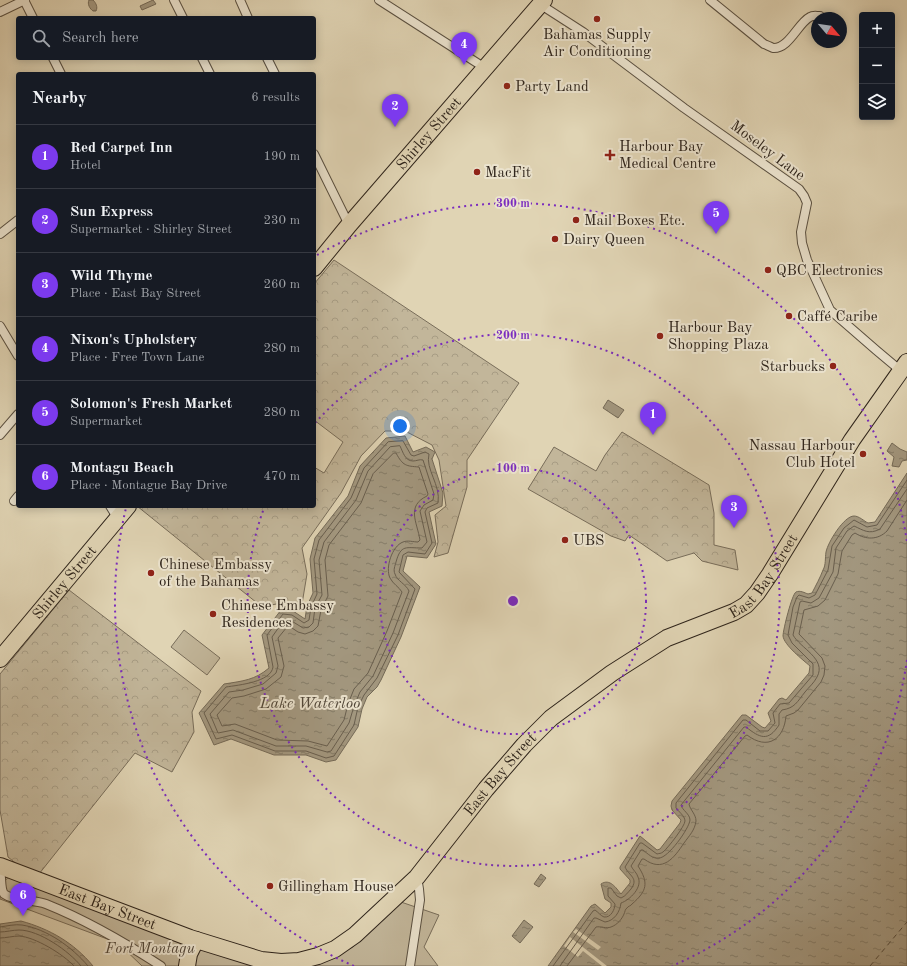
<!DOCTYPE html>
<html lang="en">
<head>
<meta charset="utf-8">
<style>
	body { margin:0; font-family:"Old Standard TT",serif; background:#242831; color:#f1f3f6 }
	.controls { position:absolute; right:12px; top:12px; display:grid; overflow:hidden; border-radius:4px; box-shadow:0 2px 10px #0003 }
	.controls button { width:36px; height:36px; display:grid; place-items:center; padding:0; border:0; border-bottom:1px solid #363941; background:#171b24; color:#f1f3f6; font:20px sans-serif }
	.compass { position:absolute; left:811px; top:12px; width:36px; height:36px; border-radius:50%; background:#171b24; box-shadow:0 2px 10px #0003; rotate:119deg }
	.you { position:absolute; left:400px; top:426px; width:14px; height:14px; margin:-10px; border:3px solid #fff; border-radius:50%; background:#1a73e8; box-shadow:0 0 0 6px #1a73e833 }
	.badge { display:grid; place-items:center; width:26px; height:26px; border-radius:50%; background:#7c3aed; color:#fff; font-size:13px; font-weight:700 }
	.pin { position:absolute; translate:-50% -33px; filter:drop-shadow(0 1px 2px #0008) }
	.pin::after { content:''; position:absolute; top:21px; width:14px; height:12px; background:inherit; clip-path:polygon(0 0,100% 0,50% 100%) }
	.list { margin:0; padding:0; list-style:none }
	h2 { display:flex; justify-content:space-between; align-items:center; height:52px; margin:0; padding:0 16px; font-size:17px }
	h2 small { font-size:13px; font-weight:400; color:#9ea1a6 }
	.list li { display:grid; grid-template-columns:26px 1fr auto; gap:12px; align-items:center; box-sizing:border-box; height:64px; padding:0 16px; border-top:1px solid #363941 }
	.list b { display:block; font-size:15px; white-space:nowrap }
	.list p { margin:0; font-size:13px; white-space:nowrap; color:#9ea1a6 }
	.list em { font-size:13px; font-style:normal; color:#9ea1a6 }
	.icon { flex:none; width:22px; height:22px; fill:none; stroke:currentColor; stroke-width:2; stroke-linecap:round; stroke-linejoin:round }
	.map { position:relative; flex:none; width:907px; height:966px; overflow:hidden }
	.search { position:absolute; background:#171b24; box-shadow:0 2px 10px #0003; left:16px; top:16px; width:300px; height:44px; display:flex; align-items:center; gap:10px; box-sizing:border-box; padding:0 14px; border-radius:4px; color:#9ea1a6; font-size:15px }
	.panel { position:absolute; background:#171b24; box-shadow:0 2px 10px #0003; left:16px; top:72px; width:300px; height:436px; border-radius:4px }
	.map>svg:first-child { display:block }
	.forest { fill:url(#forest-crowns); stroke:#786d5a }
	.park { fill:#c2b69a; stroke:#786d5a }
	.water { fill:url(#water-ripples); stroke:#746a58 }
	.pier { fill:#e0d4b4 }
	.lines { fill:none; stroke-linecap:round; stroke-linejoin:round }
	.shore { stroke:#685e4e; stroke-width:1 }
	.ferry { stroke:#514739; stroke-width:1; stroke-dasharray:5 4; stroke-linecap:butt }
	.street-casing { stroke:#5a5041; stroke-width:10 }
	.highway-casing { stroke:#2e241b; stroke-width:18 }
	.street { stroke:#ebe3ce; stroke-width:8 }
	.highway { stroke:#e0d4b4; stroke-width:16 }
	.ring { fill:none; stroke:#7b2cbf; stroke-width:2; stroke-dasharray:2 4 }
	.poi-dot { fill:#8f2418; stroke:#ebe3ce; stroke-width:1.5 }
	.labels { text-anchor:middle; stroke-width:4; stroke-linejoin:round; paint-order:stroke }
	.poi-label { font-size:15px; fill:#2e241b; stroke:#ebe3ce; text-anchor:start }
	.street-label { font-size:15px; fill:#2e241b; stroke:#ebe3ce }
	.park-label { font-size:15px; font-style:italic; fill:#53483b; stroke:#ebe3ce }
	.water-label { font-size:16px; font-style:italic; fill:#514739; stroke:#ebe3ce }
	.centre { fill:#7b2cbf; stroke:#ebe3ce; stroke-width:2 }
	.ring-label { font-size:12px; text-anchor:middle; font-weight:bold; fill:#7b2cbf; stroke:#ebe3ce; stroke-width:4; stroke-linejoin:round; paint-order:stroke }
</style>
</head>
<body>
<div class="map">
<svg width="907" height="966" viewBox="0 0 907 966">
	<defs>
		<pattern id="forest-crowns" width="20" height="18" patternUnits="userSpaceOnUse"><rect width="20" height="18" fill="#c2b69a"/><path d="M2 6a3 3 0 1 1 6 0M12 15a3 3 0 1 1 6 0" fill="none" stroke="#a79c84"/></pattern>
		<pattern id="water-ripples" width="26" height="14" patternUnits="userSpaceOnUse"><rect width="26" height="14" fill="#a39880"/><path d="M2 4q2-2 4 0t4 0M15 11q2-2 4 0t4 0" fill="none" stroke="#857c68"/></pattern>
	</defs>
	<rect width="100%" height="100%" fill="#e0d4b4"/>
	<filter id="stains"><feTurbulence type="fractalNoise" baseFrequency=".005" numOctaves="4"/><feColorMatrix values="0 0 0 0 .2 0 0 0 0 .09 0 0 0 0 .02 0 0 0 .5 -.17"/></filter>
	<radialGradient id="worn" r=".72"><stop offset=".6" stop-color="#630" stop-opacity="0"/><stop offset="1" stop-color="#630" stop-opacity=".3"/></radialGradient>
	<g class="forest">
		<polygon points="334,260 519,383 467,460 467,487 448,553 434,557 438,542 435,515 446,506 439,460 432,445 405,431 385,431 361,456 341,493 302,548 307,574 302,604 281,603 262,607 137,506 314,506 314,467 324,473 343,442 314,420 314,284"/>
		<polygon points="622,432 709,485 714,513 714,545 735,550 738,570 702,561 694,553 667,561 629,535 625,541 611,536 528,489 554,447 596,471 605,455"/>
		<polygon points="69,590 201,691 192,712 194,732 172,772 135,753 39,874 19,866 8,857 0,810 0,674"/>
	</g>
	<g class="park">
		<polygon points="184,630 220,658 207,675 171,647"/>
		<polygon points="10,875 258,966 142,966 118,943 0,899 0,887"/>
		<polygon points="398,901 439,915 424,947 438,966 301,966 314,965 353,947"/>
	</g>
	<g class="water">
		<path d="M 89,0 L 93,0 C 96,3 98,7 96,11 L 93,11 C 90,9 87,4 89,0 Z"/>
		<polygon points="153,0 156,4 142,10 140,6"/>
		<polygon points="608,400 624,410 618,418 603,408"/>
		<path d="M 405,436 L 413,452 L 426,447 L 435,452 L 432,459 L 443,493 L 442,506 L 429,512 L 436,544 L 427,558 L 407,556 L 403,571 L 420,587 L 401,637 L 381,680 L 377,687 L 367,697 L 362,709 L 358,727 L 336,760 L 326,762 L 306,755 L 274,755 L 231,739 L 214,745 L 199,713 L 224,684 C 243,681 255,680 269,668 L 262,635 L 281,610 L 293,611 L 305,619 L 307,606 L 313,593 L 310,559 L 315,538 L 348,496 L 360,466 L 386,438 Z"/>
		<polygon points="892,443 900,449 907,452 907,460 902,461 899,467 892,466 894,457 887,451"/>
		<path d="M 907,473 L 907,966 L 548,966 L 591,906 L 595,904 L 605,913 L 611,907 L 611,903 L 605,899 L 601,884 C 610,878 616,888 621,894 L 630,883 L 630,880 L 620,869 L 620,867 L 640,836 L 657,850 L 660,849 L 680,823 L 681,820 L 672,810 L 671,806 L 672,801 L 742,715 L 746,715 L 762,727 L 765,728 L 771,721 L 768,713 L 779,699 L 782,698 L 786,700 L 809,673 L 810,666 C 803,660 784,645 783,636 C 783,630 792,594 796,592 C 800,590 805,593 808,594 L 812,593 C 816,585 820,578 823,570 C 826,565 825,558 826,552 C 828,542 844,516 854,516 C 859,516 864,521 868,523 L 875,522 Z"/>
		<polygon points="541,874 546,878 539,887 534,884"/>
		<polygon points="524,920 533,927 520,943 512,936"/>
		<path d="M 21,921 C 50,929 74,943 93,966 L 0,966 L 0,924 Z"/>
	</g>
	<g class="pier">
		<polygon points="576,929 601,947 598,950 573,932"/>
		<polygon points="570,937 607,966 602,966 583,951 578,957 564,946"/>
	</g>
	<g class="lines">
		<g class="shore">
			<path d="M 403,441 L 411,455 L 414,456 L 425,452 L 429,454 C 425,469 441,485 438,503 L 427,508 L 425,512 L 432,543 L 425,554 L 408,552 L 403,555 L 399,572 L 415,589 L 398,635 L 377,678 L 364,695 L 358,707 L 354,725 L 334,756 L 326,758 L 306,751 L 275,751 L 232,735 L 216,739 L 204,713 L 226,687 C 239,685 271,682 273,667 L 267,635 L 283,614 L 292,615 L 304,623 L 309,620 L 311,607 L 317,594 L 314,559 L 319,540 L 351,498 L 364,468 L 388,442 Z"/>
			<path d="M 400,446 C 403,452 405,461 413,461 C 417,461 419,459 423,460 L 434,494 L 433,500 L 424,505 L 420,511 L 427,542 L 422,548 C 406,548 401,544 396,562 C 395,566 393,570 395,574 C 397,581 406,584 409,591 L 393,633 L 373,676 L 360,692 L 354,706 L 349,723 L 331,751 L 327,752 L 306,746 L 276,746 L 233,730 L 218,733 L 210,714 L 229,692 L 243,690 L 263,684 L 276,673 L 278,666 L 272,637 L 284,620 L 290,620 L 303,628 L 309,627 L 313,623 L 315,608 L 322,595 L 319,560 L 324,542 L 356,500 L 368,471 L 390,447 Z"/>
			<path d="M 394,453 L 396,453 C 403,466 406,466 419,467 L 428,494 L 427,496 C 406,506 417,522 420,540 L 418,542 C 413,542 408,540 403,542 C 392,546 385,568 390,578 C 393,584 399,587 402,592 L 387,631 L 368,673 L 354,689 L 348,704 L 344,720 L 327,746 L 308,741 L 277,740 L 235,724 L 222,726 L 217,715 L 232,698 L 244,696 L 266,689 L 281,677 L 284,666 L 278,638 L 287,627 L 289,626 L 298,632 L 305,634 L 313,631 L 318,626 L 321,610 L 328,596 L 325,560 L 329,545 L 361,503 L 373,474 Z"/>
			<path d="M 0,927 C 7,926 15,924 22,925 C 47,929 72,947 88,966"/>
			<path d="M 0,932 C 6,932 13,930 19,930 C 39,930 69,951 81,966"/>
			<path d="M 0,938 C 6,938 13,936 19,936 C 35,937 63,954 74,966"/>
			<path d="M 553,966 L 593,911 L 595,910 C 598,912 601,916 604,917 C 611,918 615,909 615,904 L 608,896 L 608,888 L 611,888 L 617,896 L 621,898 C 626,896 628,892 631,889 C 639,878 629,876 625,867 L 640,843 L 642,843 L 657,854 C 660,853 660,854 663,852 C 668,848 685,826 685,821 C 685,816 678,811 676,808 L 676,803 L 743,720 L 746,720 L 760,731 L 768,731 L 775,723 L 773,713 L 780,704 L 789,703 L 813,675 L 813,664 L 792,643 L 788,635 L 793,607 L 797,597 L 799,595 L 809,598 L 815,595 L 828,570 L 832,546 L 844,528 L 854,520 L 867,527 L 877,525 L 907,480"/>
			<path d="M 560,966 L 594,918 L 596,918 L 605,922 C 614,921 620,912 621,903 C 630,900 643,887 638,877 C 637,873 633,870 631,866 L 641,850 L 643,850 C 648,854 653,859 659,858 C 668,858 689,829 690,820 C 690,814 682,810 681,805 L 744,727 L 746,727 C 760,738 768,742 779,725 L 779,714 L 782,710 C 795,708 797,702 805,692 C 809,687 814,683 817,677 C 827,659 800,648 793,635 L 800,602 L 802,601 L 811,603 L 819,598 L 833,572 L 836,548 L 847,531 L 854,526 C 863,530 869,535 880,529 L 907,489"/>
			<path d="M 567,966 L 596,927 C 601,926 606,929 611,927 C 617,925 622,919 624,914 C 625,912 625,909 627,908 C 628,906 631,906 632,904 C 647,891 649,883 638,866 L 642,859 L 644,859 C 663,873 674,858 684,843 C 689,836 695,830 696,821 C 696,814 690,810 689,804 L 745,736 L 747,735 C 768,751 784,739 786,716 L 794,713 L 798,710 L 821,682 L 824,675 L 825,666 L 822,658 L 799,634 L 804,610 L 818,606 L 825,600 L 838,574 L 842,551 L 852,535 L 855,533 C 866,540 878,540 887,531 L 907,500"/>
		</g>
		<polyline class="ferry" points="870,966 907,922"/>
		<defs>
			<g id="street">
				<polyline points="24,0 33,18"/>
				<polyline points="174,0 183,18"/>
				<polyline points="240,0 248,18"/>
				<polyline points="379,0 485,68"/>
				<path d="M 710,0 L 764,44 C 767,45 771,47 773,48 C 789,49 798,23 810,17 C 813,15 816,16 820,16"/>
				<polyline points="538,3 583,32 684,108 799,189 804,196 807,203 801,232 802,243 807,260 830,310 876,350 901,371"/>
				<polyline points="0,12 25,0"/>
				<polyline points="53,58 61,74"/>
				<polyline points="202,58 210,74"/>
				<polyline points="267,58 275,74"/>
				<polyline points="314,154 349,225"/>
				<polyline points="0,234 18,220"/>
				<polyline points="0,326 18,356"/>
				<polyline points="0,435 18,414"/>
				<polyline points="14,501 18,496"/>
				<polyline points="110,506 118,519"/>
				<path d="M 0,871 C 2,878 0,888 4,894 C 15,902 33,899 46,904 C 86,920 124,942 161,966"/>
				<polyline points="410,966 420,900 419,889 417,877"/>
			</g>
			<g id="highway">
				<path id="s1" d="M 314,268 L 349,225 L 544,0"/>
				<path id="s2" d="M 0,659 L 128,506"/>
				<path id="s3" d="M 0,866 L 190,938 L 261,960 L 281,962 L 299,961 L 318,956 L 335,949 L 355,935 L 417,877 L 486,789 L 524,745 L 551,718 L 612,673 L 667,638 L 734,612 L 746,605 L 757,593 L 770,574 L 852,440 L 907,362"/>
				<polyline points="187,966 189,954 196,940"/>
			</g>
		</defs>
		<use href="#street" class="street-casing"/>
		<use href="#highway" class="highway-casing"/>
		<use href="#street" class="street"/>
		<use href="#highway" class="highway"/>
	</g>
	<g class="ring">
		<circle cx="513" cy="601" r="133"/>
		<path d="M315 423A266 266 0 1 1 264 508"/>
		<path d="M907 660A398 398 0 0 1 672 966M354 966A398 398 0 0 1 126 508M317 255A398 398 0 0 1 907 542"/>
	</g>
	<g class="poi-dot">
		<circle cx="597" cy="19" r="4"/>
		<circle cx="507" cy="86" r="4"/>
		<path d="M608 149h4v4h4v4h-4v4h-4v-4h-4v-4h4z"/>
		<circle cx="477" cy="172" r="4"/>
		<circle cx="576" cy="220" r="4"/>
		<circle cx="555" cy="239" r="4"/>
		<circle cx="768" cy="270" r="4"/>
		<circle cx="789" cy="316" r="4"/>
		<circle cx="660" cy="336" r="4"/>
		<circle cx="833" cy="366" r="4"/>
		<circle cx="863" cy="454" r="4"/>
		<circle cx="565" cy="540" r="4"/>
		<circle cx="151" cy="573" r="4"/>
		<circle cx="213" cy="614" r="4"/>
		<circle cx="270" cy="886" r="4"/>
	</g>
	<g class="labels">
		<g class="poi-label">
			<text x="597" y="39" text-anchor="middle">Bahamas Supply<tspan x="597" dy="17">Air Conditioning</tspan></text>
			<text x="515" y="91">Party Land</text>
			<text x="619" y="151">Harbour Bay<tspan x="619" dy="17">Medical Centre</tspan></text>
			<text x="485" y="177">MacFit</text>
			<text x="584" y="225">Mail Boxes Etc.</text>
			<text x="563" y="244">Dairy Queen</text>
			<text x="776" y="275">QBC Electronics</text>
			<text x="797" y="321">Caffé Caribe</text>
			<text x="668" y="332">Harbour Bay<tspan x="668" dy="17">Shopping Plaza</tspan></text>
			<text x="825" y="371" text-anchor="end">Starbucks</text>
			<text x="855" y="450" text-anchor="end">Nassau Harbour<tspan x="855" dy="17">Club Hotel</tspan></text>
			<text x="573" y="545">UBS</text>
			<text x="159" y="569">Chinese Embassy<tspan x="159" dy="17">of the Bahamas</tspan></text>
			<text x="221" y="610">Chinese Embassy<tspan x="221" dy="17">Residences</tspan></text>
			<text x="278" y="891">Gillingham House</text>
		</g>
		<g class="street-label">
			<text dy="5" stroke="none"><textPath href="#s1" startOffset="177">Shirley Street</textPath></text>
			<text transform="translate(768 150) rotate(37)" y="5">Moseley Lane</text>
			<text dy="5" stroke="none"><textPath href="#s3" startOffset="931">East Bay Street</textPath></text>
			<text dy="5" stroke="none"><textPath href="#s2" startOffset="100">Shirley Street</textPath></text>
			<text dy="5" stroke="none"><textPath href="#s3" startOffset="595">East Bay Street</textPath></text>
			<text dy="5" stroke="none"><textPath href="#s3" startOffset="115">East Bay Street</textPath></text>
		</g>
		<g class="park-label">
			<text x="150" y="953">Fort Montagu</text>
		</g>
		<g class="water-label">
			<text x="310" y="708">Lake Waterloo</text>
		</g>
	</g>
	<circle cx="513" cy="601" r="6" class="centre"/>
	<g class="ring-label">
		<text x="513" y="207">300 m</text>
		<text x="513" y="339">200 m</text>
		<text x="513" y="472">100 m</text>
	</g>
	<rect width="100%" height="100%" filter="url(#stains)"/>
	<rect width="100%" height="100%" fill="url(#worn)"/>
</svg>
<div class="controls">
<button>+</button>
<button>−</button>
<button><svg class="icon" aria-label="layers" viewBox="0 0 24 24"><path d="M12 4l9 5-9 5-9-5zM3 14l9 5 9-5"/></svg></button>
</div>
<svg class="compass" viewBox="-18 -18 36 36"><path d="M0-13l5 13h-10z" fill="#e53935"/><path d="M0 13l5-13h-10z" fill="#9ea1a6"/></svg>
<div class="you"></div>
<div class="pin badge" style="left:653px;top:435px">1</div>
<div class="pin badge" style="left:395px;top:127px">2</div>
<div class="pin badge" style="left:734px;top:528px">3</div>
<div class="pin badge" style="left:464px;top:65px">4</div>
<div class="pin badge" style="left:716px;top:234px">5</div>
<div class="pin badge" style="left:23px;top:916px">6</div>
<div class="search"><svg class="icon" aria-label="search" viewBox="0 0 24 24"><circle cx="10" cy="10" r="6"/><path d="M15 15l6 6"/></svg>Search here</div>
<section class="panel">
<h2>Nearby<small>6 results</small></h2>
<ul class="list">
<li><span class="badge">1</span><div><b>Red Carpet Inn</b><p>Hotel</p></div><em>190 m</em></li>
<li><span class="badge">2</span><div><b>Sun Express</b><p>Supermarket · Shirley Street</p></div><em>230 m</em></li>
<li><span class="badge">3</span><div><b>Wild Thyme</b><p>Place · East Bay Street</p></div><em>260 m</em></li>
<li><span class="badge">4</span><div><b>Nixon's Upholstery</b><p>Place · Free Town Lane</p></div><em>280 m</em></li>
<li><span class="badge">5</span><div><b>Solomon's Fresh Market</b><p>Supermarket</p></div><em>280 m</em></li>
<li><span class="badge">6</span><div><b>Montagu Beach</b><p>Place · Montague Bay Drive</p></div><em>470 m</em></li>
</ul>
</section>
</div>
</body>
</html>
